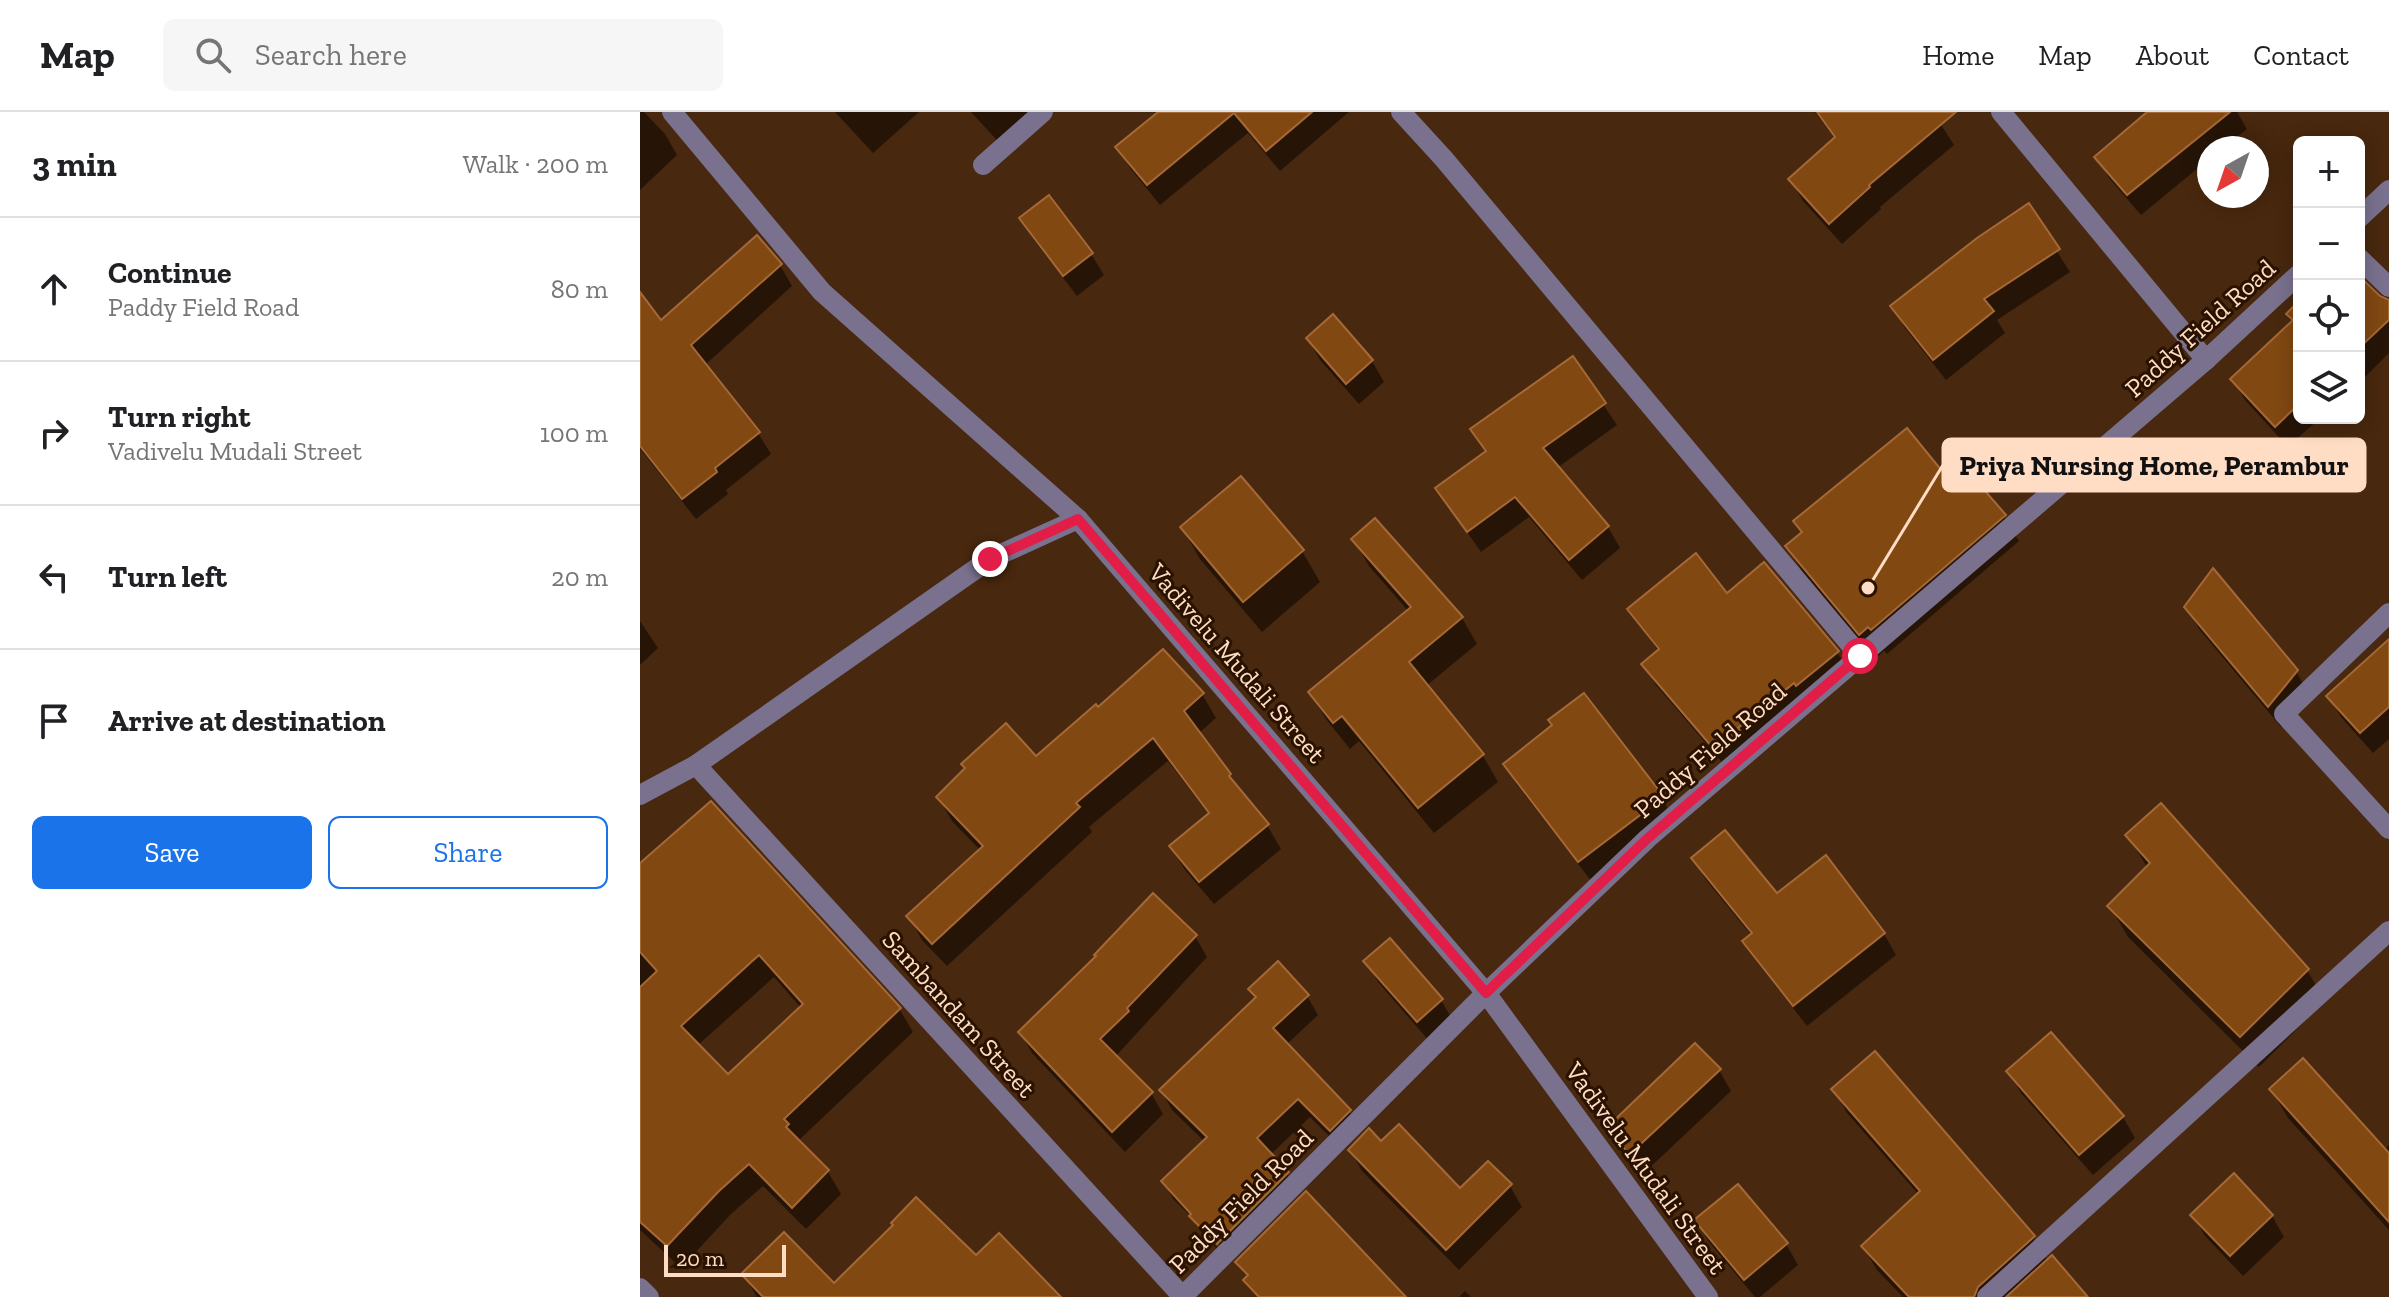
<!DOCTYPE html>
<html lang="en">
<head>
<meta charset="utf-8">
<style>
	body { margin:0; font-family:"Zilla Slab",serif; background:#f6f6f6; color:#202124 }
	.controls { position:absolute; right:24px; top:24px; display:grid; overflow:hidden; border-radius:12px; box-shadow:0 4px 20px #0003 }
	.controls button { width:72px; height:72px; display:grid; place-items:center; padding:0; border:0; border-bottom:2px solid #e0e0e0; background:#fff; color:#202124; font:40px sans-serif }
	.compass { position:absolute; left:1557px; top:24px; width:72px; height:72px; border-radius:50%; background:#fff; box-shadow:0 4px 20px #0003; rotate:220deg }
	.scale { position:absolute; left:24px; bottom:20px; width:122px; box-sizing:border-box; padding-left:8px; border:4px solid #ffdcc4; border-top:0; font-size:22px; line-height:28px; white-space:nowrap; color:#ffdcc4; -webkit-text-stroke:6px #2a1200; paint-order:stroke }
	.stop { position:absolute; width:24px; height:24px; margin:-18px; border:6px solid #e11d48; border-radius:50%; background:#fff }
	.stop.end { background:#e11d48; border-color:#fff; box-shadow:0 2px 8px #0008 }
	.list { margin:0; padding:0; list-style:none }
	h2 { display:flex; justify-content:space-between; align-items:center; height:104px; margin:0; padding:0 32px; font-size:34px }
	h2 small { font-size:26px; font-weight:400; color:#757577 }
	.list li { display:grid; grid-template-columns:52px 1fr auto; gap:24px; align-items:center; box-sizing:border-box; height:144px; padding:0 32px; border-top:2px solid #e0e0e0 }
	.list b { display:block; font-size:30px; white-space:nowrap }
	.list p { margin:0; font-size:26px; white-space:nowrap; color:#757577 }
	.list em { font-size:26px; font-style:normal; color:#757577 }
	.actions { display:flex; gap:16px; padding:24px 32px }
	.actions a { flex:1; padding:18px 0; border:2px solid #1a73e8; border-radius:12px; text-align:center; font-size:28px; color:#1a73e8 }
	.actions .main { background:#1a73e8; color:#fff }
	.icon { flex:none; width:44px; height:44px; fill:none; stroke:currentColor; stroke-width:2; stroke-linecap:round; stroke-linejoin:round }
	.map { position:relative; flex:none; width:1749px; height:1185px; overflow:hidden }
	header { display:flex; align-items:center; gap:48px; box-sizing:border-box; height:112px; padding:0 40px; background:#fff; border-bottom:2px solid #e0e0e0 }
	header strong { font-size:38px }
	nav { display:flex; gap:44px; margin-inline-start:auto; font-size:28px }
	.search { width:560px; height:72px; background:#f6f6f6; display:flex; align-items:center; gap:20px; box-sizing:border-box; padding:0 28px; border-radius:12px; color:#757577; font-size:30px }
	main { display:flex }
	aside { flex:1; background:#fff }
	.map>svg:first-child { display:block }
	.shadow { fill:#0007; fill-rule:evenodd }
	.building { fill:#814812; stroke:#a56837; stroke-width:2; fill-rule:evenodd }
	.lines { fill:none; stroke-linecap:round; stroke-linejoin:round }
	.minor { stroke:#79718e; stroke-width:20 }
	.route { stroke:#e11d48; stroke-width:10 }
	.labels { text-anchor:middle; stroke-width:6; stroke-linejoin:round; paint-order:stroke }
	.street-label { font-size:26px; fill:#ffdcc4; stroke:#2a1200 }
	.leader { fill:none; stroke:#ffdcc4; stroke-width:3 }
	.callout-dot { fill:#ffdcc4; stroke:#2a1200; stroke-width:3 }
	.callout { fill:#ffdcc4; stroke:#ffdcc4; stroke-width:3 }
	.callout-label { font-size:28px; text-anchor:middle; font-weight:bold; fill:#111 }
</style>
</head>
<body>
<header>
<strong>Map</strong>
<div class="search"><svg class="icon" aria-label="search" viewBox="0 0 24 24"><circle cx="10" cy="10" r="6"/><path d="M15 15l6 6"/></svg>Search here</div>
<nav><a>Home</a><a>Map</a><a>About</a><a>Contact</a></nav>
</header>
<main>
<aside>
<h2>3 min<small>Walk · 200 m</small></h2>
<ul class="list">
<li><svg class="icon" aria-label="ahead" viewBox="0 0 24 24"><path d="M12 20V5M6 11l6-6 6 6"/></svg><div><b>Continue</b><p>Paddy Field Road</p></div><em>80 m</em></li>
<li><svg class="icon" aria-label="right" viewBox="0 0 24 24"><path d="M7 20v-9h11M14 6l5 5-5 5"/></svg><div><b>Turn right</b><p>Vadivelu Mudali Street</p></div><em>100 m</em></li>
<li><svg class="icon" aria-label="left" viewBox="0 0 24 24"><path d="M17 20v-9H6M10 6l-5 5 5 5"/></svg><div><b>Turn left</b></div><em>20 m</em></li>
<li><svg class="icon" aria-label="arrive" viewBox="0 0 24 24"><path d="M6 21V4h12l-3 4 3 4H6"/></svg><div><b>Arrive at destination</b></div></li>
</ul>
<div class="actions"><a class="main">Save</a><a>Share</a></div>
</aside>
<div class="map">
<svg width="1749" height="1185" viewBox="0 0 1749 1185">
	<rect width="100%" height="100%" fill="#48280e"/>
	<g class="shadow">
		<polygon points="0,0 4,0 25,22 37,43 0,78"/>
		<polygon points="195,0 279,0 233,41"/>
		<polygon points="331,0 404,0 365,37"/>
		<polygon points="521,0 709,0 640,59 608,21 520,93 490,56 478,35"/>
		<polygon points="1175,0 1293,0 1314,33 1240,95 1241,97 1202,132 1163,89 1151,68 1196,28"/>
		<polygon points="1510,0 1597,0 1607,17 1583,36 1569,36 1569,47 1501,103 1469,66 1457,45"/>
		<polygon points="1388,94 1430,160 1357,208 1365,221 1306,268 1265,216 1253,195"/>
		<polygon points="382,107 451,142 464,163 437,184 394,128"/>
		<polygon points="140,153 152,174 65,253 118,321 131,342 86,378 88,382 56,407 0,337 0,184 21,210"/>
		<polygon points="1719,167 1739,186 1749,189 1749,241 1719,271"/>
		<polygon points="1659,192 1659,306 1680,306 1648,335 1605,288 1593,267 1653,210 1649,202"/>
		<polygon points="668,227 732,249 744,270 719,292 680,248"/>
		<polygon points="932,246 977,313 917,356 968,415 980,436 942,468 889,405 841,440 797,377 847,341 833,317"/>
		<polygon points="1311,373 1364,404 1379,429 1247,542 1244,539 1235,547 1162,459 1147,434 1163,422 1156,409"/>
		<polygon points="735,409 822,506 837,532 786,574 843,644 858,670 794,721 719,629 710,637 686,607 670,581 769,500 729,454 714,428"/>
		<polygon points="542,416 662,439 680,470 622,520 560,447"/>
		<polygon points="1124,453 1197,540 1210,561 1092,662 1016,573 1003,552 1019,540 989,497 1087,483"/>
		<polygon points="1547,495 1656,559 1668,581 1641,615 1559,517"/>
		<polygon points="0,509 18,536 0,553"/>
		<polygon points="1749,533 1749,627 1733,641 1701,605 1688,584"/>
		<polygon points="562,582 576,606 558,622 597,678 627,713 641,737 574,792 545,758 531,735 569,703 528,649 449,715 452,720 307,854 282,828 269,804 340,738 312,709 298,685 396,647 457,597"/>
		<polygon points="943,584 1022,687 1035,708 952,770 877,673 865,652 914,614"/>
		<path d="M 71,692 L 260,898 L 273,920 L 158,1029 L 188,1060 L 201,1082 L 166,1117 L 123,1074 L 91,1102 L 41,1156 L 0,1118 L 0,750 L 2,752 ZM 134,865 L 161,896 L 88,965 L 57,934 Z"/>
		<polygon points="1488,723 1667,858 1685,889 1619,955 1488,825 1470,794 1508,757"/>
		<polygon points="1054,747 1137,784 1244,822 1256,843 1167,914 1117,850 1105,829 1112,824 1066,768"/>
		<polygon points="555,824 567,845 475,945 511,981 523,1002 485,1040 392,941 380,920"/>
		<polygon points="726,849 801,888 813,909 790,930 738,870"/>
		<polygon points="610,877 667,884 678,903 646,933 709,999 720,1018 702,1037 670,1005 630,1043 647,1061 658,1080 589,1150 558,1116 582,1140 585,1137 534,1088 523,1069 565,1030 532,998 521,978 616,887"/>
		<polygon points="1079,958 1091,979 1003,1062 980,1038 968,1017"/>
		<polygon points="1369,960 1483,1005 1495,1026 1453,1063 1381,981"/>
		<polygon points="1194,977 1393,1125 1408,1150 1412,1146 1449,1185 1263,1185 1237,1158 1223,1134 1279,1083 1207,1001"/>
		<polygon points="1631,977 1744,1038 1749,1033 1749,1118 1648,1006"/>
		<polygon points="741,1032 820,1079 870,1074 882,1095 819,1158 722,1059 710,1038"/>
		<polygon points="1553,1103 1632,1104 1644,1125 1603,1164 1565,1124"/>
		<polygon points="1056,1109 1146,1132 1158,1153 1120,1185 1115,1185 1069,1130"/>
		<polygon points="336,1146 418,1185 117,1185 104,1163 194,1174"/>
		<polygon points="825,1179 831,1185 819,1185"/>
	</g>
	<g class="building">
		<polygon points="518,0 672,0 626,39 594,1 507,73 475,35"/>
		<polygon points="1177,0 1316,0 1229,73 1230,75 1189,112 1148,67 1195,25"/>
		<polygon points="1507,0 1590,0 1487,83 1454,45"/>
		<polygon points="409,83 453,141 423,164 379,106"/>
		<polygon points="1389,91 1420,137 1344,187 1354,199 1293,248 1250,194 1337,126"/>
		<polygon points="117,123 142,152 51,233 120,320 75,356 77,360 42,387 0,334 0,180 21,208"/>
		<polygon points="1719,164 1740,184 1749,188 1749,208 1719,236"/>
		<polygon points="1659,189 1659,292 1635,315 1590,267 1653,208 1646,202"/>
		<polygon points="693,202 733,248 706,272 666,226"/>
		<polygon points="933,244 966,291 903,336 969,414 929,448 875,385 827,420 795,376 846,339 830,317"/>
		<polygon points="1267,316 1311,370 1326,357 1366,403 1231,518 1228,515 1219,523 1145,434 1162,420 1153,409"/>
		<polygon points="601,364 664,438 603,490 540,415"/>
		<polygon points="735,406 823,505 769,550 844,642 778,696 702,604 693,611 668,580 771,495 711,427"/>
		<polygon points="1056,441 1087,481 1124,450 1199,539 1156,574 1154,571 1098,616 1103,622 1078,642 1001,552 1019,537 987,497"/>
		<polygon points="1573,456 1658,558 1628,595 1544,495"/>
		<polygon points="1749,527 1749,595 1720,621 1686,584"/>
		<polygon points="523,537 564,581 544,599 591,662 589,664 629,712 559,770 529,734 569,701 513,626 436,691 440,695 292,832 266,804 343,734 296,685 325,656 321,652 366,611 396,644 456,592 458,595"/>
		<polygon points="944,581 1024,685 938,750 863,652 912,613 908,608"/>
		<path d="M 71,689 L 261,896 L 144,1007 L 149,1012 L 146,1015 L 189,1058 L 152,1096 L 109,1052 L 79,1079 L 27,1134 L 0,1110 L 0,875 L 17,859 L 0,840 L 0,751 ZM 119,843 L 163,892 L 88,962 L 41,914 Z"/>
		<polygon points="1521,691 1669,857 1600,925 1467,794 1510,751 1485,723"/>
		<polygon points="1085,718 1137,781 1186,743 1245,821 1153,894 1102,829 1112,821 1051,746"/>
		<polygon points="513,781 557,823 487,896 489,899 460,927 513,980 472,1020 378,920 456,844 454,843"/>
		<polygon points="750,826 803,887 777,910 723,849"/>
		<polygon points="638,849 669,883 633,916 711,998 690,1019 658,987 617,1026 649,1060 577,1132 549,1104 551,1102 521,1069 567,1025 519,978 616,885 608,877"/>
		<polygon points="1411,920 1484,1004 1439,1043 1366,959"/>
		<polygon points="1055,931 1081,957 990,1042 965,1017"/>
		<polygon points="1235,939 1395,1124 1338,1175 1334,1185 1269,1185 1221,1134 1280,1079 1191,977"/>
		<polygon points="1663,946 1749,1041 1749,1110 1629,977"/>
		<polygon points="759,1012 820,1076 848,1049 872,1072 806,1138 708,1038 729,1016 741,1029"/>
		<polygon points="1594,1061 1633,1103 1590,1144 1550,1103"/>
		<polygon points="1098,1072 1148,1131 1104,1168 1054,1108"/>
		<polygon points="666,1079 766,1185 619,1185 603,1168 608,1163 595,1150"/>
		<polygon points="276,1085 336,1143 359,1121 421,1185 123,1185 101,1162 144,1120 194,1171 253,1113 251,1111"/>
		<polygon points="1412,1143 1448,1185 1366,1185"/>
	</g>
	<g class="lines">
		<g class="minor">
			<polyline points="32,0 182,180 438,407 846,881 1068,1185"/>
			<polyline points="761,0 804,47 1220,544"/>
			<polyline points="1361,0 1566,248"/>
			<polyline points="343,53 403,0"/>
			<polyline points="1719,106 1749,78"/>
			<polyline points="1719,146 1749,175"/>
			<polyline points="1749,501 1644,602 1749,717"/>
			<polyline points="56,653 543,1185"/>
			<polyline points="0,683 56,653 350,447 438,407"/>
			<polyline points="0,1176 9,1185"/>
			<polyline points="542,1185 846,881 1008,726 1566,248 1659,162"/>
			<polyline points="1347,1185 1749,819"/>
		</g>
	</g>
	<g class="lines">
		<polyline class="route" points="350,447 438,407 846,881 1008,726 1220,544"/>
	</g>
	<g class="labels">
		<g class="street-label">
			<text transform="translate(1560 216) rotate(-42)" y="9">Paddy Field Road</text>
			<text transform="translate(597 551) rotate(49)" y="9">Vadivelu Mudali Street</text>
			<text transform="translate(1070 638) rotate(-41)" y="9">Paddy Field Road</text>
			<text transform="translate(319 902) rotate(48)" y="9">Sambandam Street</text>
			<text transform="translate(1006 1056) rotate(54)" y="9">Vadivelu Mudali Street</text>
			<text transform="translate(601 1089) rotate(-45)" y="9">Paddy Field Road</text>
		</g>
	</g>
	<path class="leader" d="M1228 476L1303 353"/>
	<circle class="callout-dot" cx="1228" cy="476" r="8"/>
	<rect class="callout" x="1303" y="327" width="422" height="52" rx="8"/>
	<g class="callout-label">
		<text x="1514" y="363">Priya Nursing Home, Perambur</text>
	</g>
</svg>
<div class="controls">
<button>+</button>
<button>−</button>
<button><svg class="icon" aria-label="locate" viewBox="0 0 24 24"><circle cx="12" cy="12" r="6"/><path d="M12 2v4M12 18v4M2 12h4M18 12h4"/></svg></button>
<button><svg class="icon" aria-label="layers" viewBox="0 0 24 24"><path d="M12 4l9 5-9 5-9-5zM3 14l9 5 9-5"/></svg></button>
</div>
<svg class="compass" viewBox="-18 -18 36 36"><path d="M0-13l5 13h-10z" fill="#e53935"/><path d="M0 13l5-13h-10z" fill="#757577"/></svg>
<div class="scale">20 m</div>
<div class="stop" style="left:1220px;top:544px"></div>
<div class="stop end" style="left:350px;top:447px"></div>
</div>
</main>
</body>
</html>
